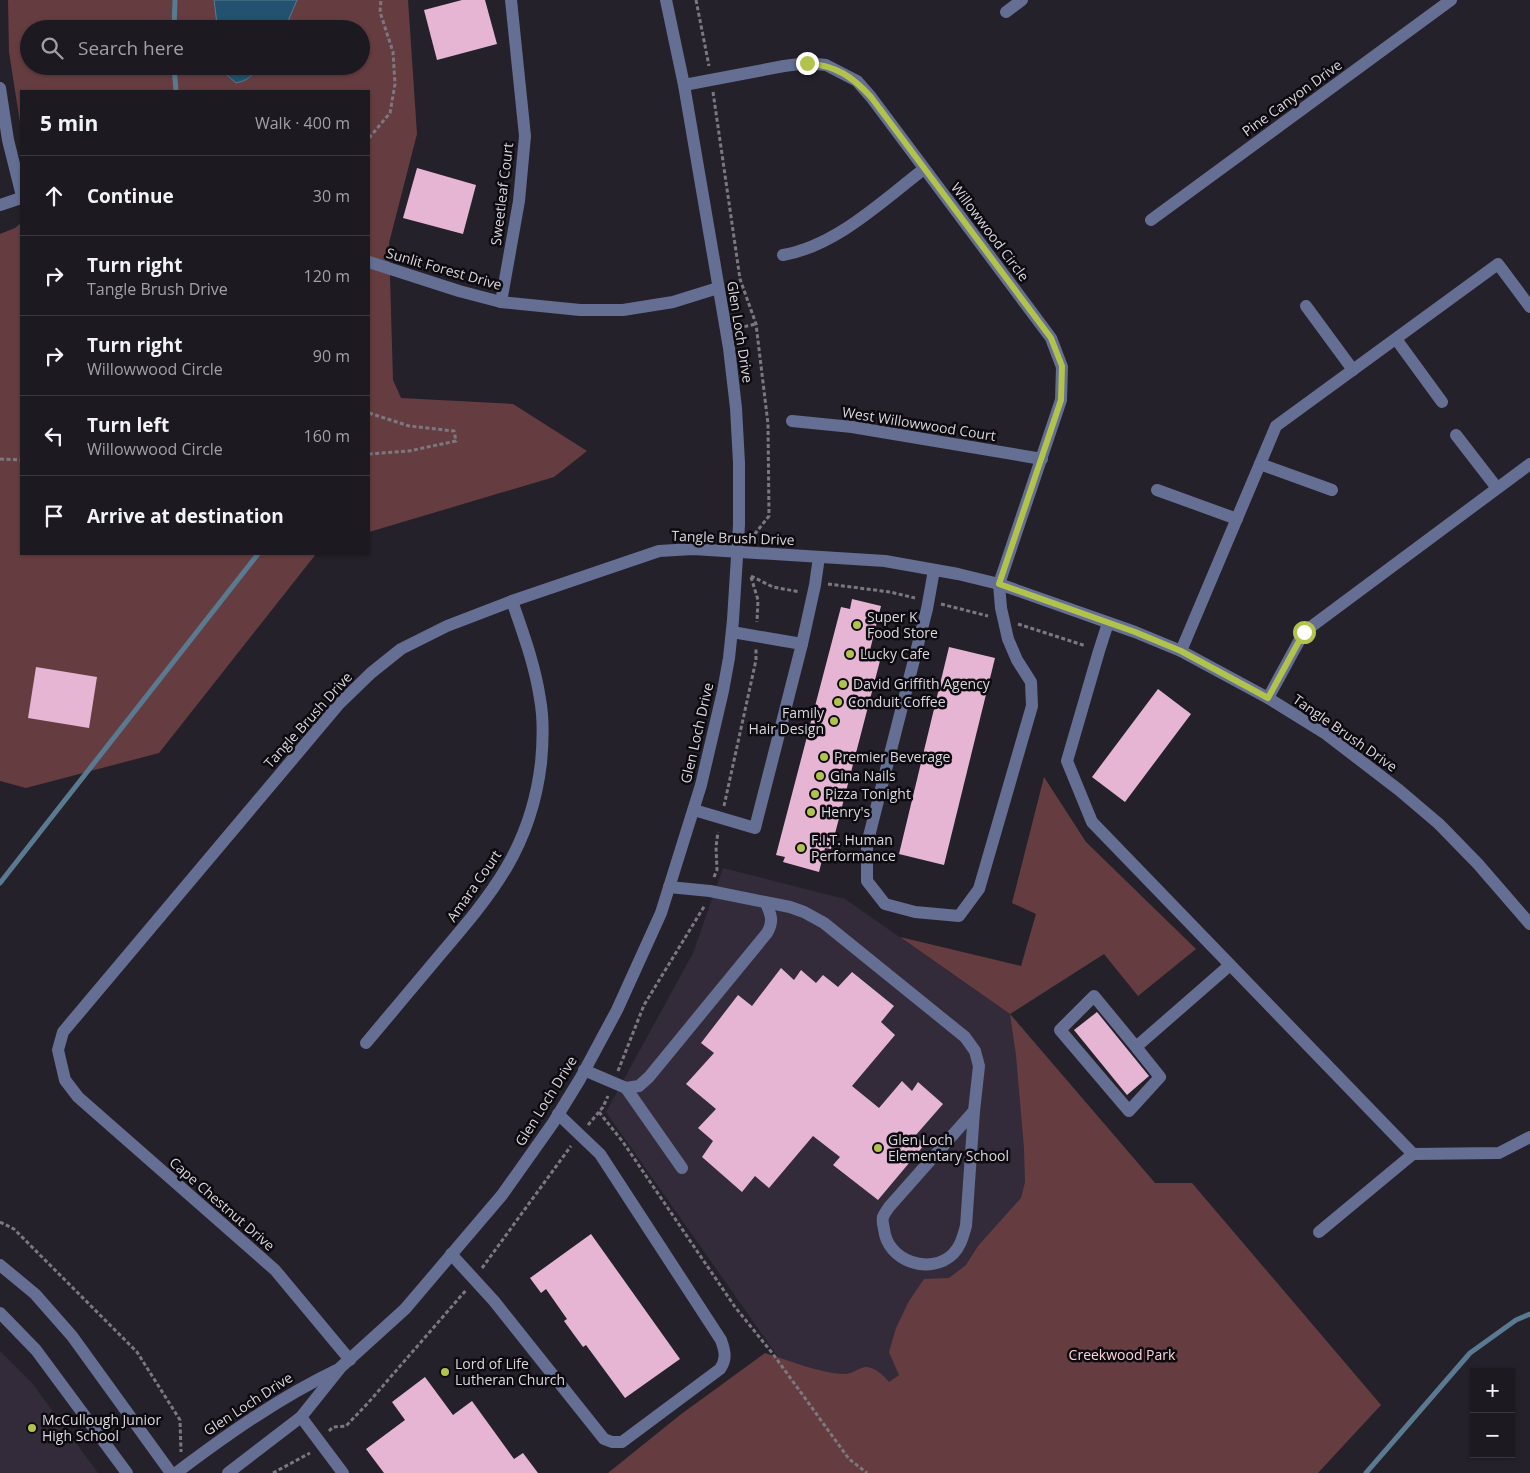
<!DOCTYPE html>
<html lang="en">
<head>
<meta charset="utf-8">
<style>
	body { margin:0; font-family:"Open Sans",sans-serif; background:#252229; color:#f1f3f6 }
	.controls { position:absolute; right:15px; bottom:15px; display:grid; overflow:hidden; border-radius:0px; box-shadow:0 1px 4px #0004 }
	.controls button { width:45px; height:45px; display:grid; place-items:center; padding:0; border:0; border-bottom:1px solid #3a383e; background:#1c1920; color:#f1f3f6; font:25px sans-serif }
	.stop { position:absolute; width:15px; height:15px; margin:-11px; border:4px solid #b2c34c; border-radius:50%; background:#fff }
	.stop.end { background:#b2c34c; border-color:#fff; box-shadow:0 1px 5px #0008 }
	.list { margin:0; padding:0; list-style:none }
	h2 { display:flex; justify-content:space-between; align-items:center; height:65px; margin:0; padding:0 20px; font-size:21px }
	h2 small { font-size:16px; font-weight:400; color:#a0a0a5 }
	.list li { display:grid; grid-template-columns:32px 1fr auto; gap:15px; align-items:center; box-sizing:border-box; height:80px; padding:0 20px; border-top:1px solid #3a383e }
	.list b { display:block; font-size:19px; white-space:nowrap }
	.list p { margin:0; font-size:16px; white-space:nowrap; color:#a0a0a5 }
	.list em { font-size:16px; font-style:normal; color:#a0a0a5 }
	.icon { flex:none; width:28px; height:28px; fill:none; stroke:currentColor; stroke-width:2; stroke-linecap:round; stroke-linejoin:round }
	.map { position:relative; flex:none; width:1530px; height:1473px; overflow:hidden }
	.search { position:absolute; background:#1c1920; box-shadow:0 1px 4px #0004; left:20px; top:20px; width:350px; height:55px; display:flex; align-items:center; gap:12px; box-sizing:border-box; padding:0 18px; border-radius:28px; color:#a0a0a5; font-size:19px }
	.panel { position:absolute; background:#1c1920; box-shadow:0 1px 4px #0004; left:20px; top:90px; width:350px; height:465px; border-radius:0px }
	.map>svg:first-child { display:block }
	.built { fill:#332b3a }
	.green { fill:#653d40; fill-rule:evenodd }
	.water { fill:#22526f; stroke:#597a90 }
	.lines { fill:none; stroke-linecap:round; stroke-linejoin:round }
	.stream { stroke:#597a90; stroke-width:5 }
	.building { fill:#e6b5d4 }
	.path { stroke:#7b7880; stroke-width:3; stroke-dasharray:4 2.5; stroke-linecap:butt }
	.minor { stroke:#656f94; stroke-width:12 }
	.route { stroke:#b2c34c; stroke-width:6 }
	.poi-dot { fill:#b2c34c; stroke:#0d0b10; stroke-width:2 }
	.labels { text-anchor:middle; stroke-width:5; stroke-linejoin:round; paint-order:stroke }
	.street-label { font-size:14px; fill:#d9d6dd; stroke:#0d0b10 }
	.poi-label { font-size:14px; fill:#d9d6dd; stroke:#0d0b10; text-anchor:start }
	.park-label { font-size:14px; fill:#f8d5d7; stroke:#0d0b10 }
</style>
</head>
<body>
<div class="map">
<svg width="1530" height="1473" viewBox="0 0 1530 1473">
	<rect width="100%" height="100%" fill="#25212b"/>
	<g class="built">
		<polygon points="723,868 845,899 1010,1014 1155,1183 828,1428 606,1112 693,953"/>
		<polygon points="0,1351 32,1383 98,1473 0,1473"/>
	</g>
	<g class="green">
		<path d="M 8,0 L 408,0 L 417,134 L 389,243 L 393,380 L 401,398 L 513,404 L 587,451 L 554,477 L 369,532 L 369,91 L 21,91 L 21,129 L 9,52 ZM 29,29 L 361,29 L 361,66 L 29,66 Z"/>
		<polygon points="21,223 21,554 316,554 159,753 26,788 0,781 0,234 15,228"/>
		<path d="M 1044,777 L 1086,842 L 1196,949 L 1138,996 L 1104,954 L 1010,1014 L 1155,1183 L 1192,1183 L 1381,1405 L 1318,1473 L 608,1473 L 680,1415 L 765,1353 C 788,1360 822,1374 845,1374 C 853,1374 859,1367 867,1367 C 876,1368 884,1376 889,1382 L 899,1375 L 889,1352 L 896,1328 L 909,1301 L 924,1279 L 949,1278 L 966,1265 L 978,1246 L 1021,1198 L 1025,1182 L 1024,1148 L 1016,1055 L 1010,1014 L 900,937 L 1021,966 L 1036,914 L 1012,903 Z"/>
	</g>
	<g class="water">
		<polygon points="214,0 297,0 288,21 277,29 219,29 217,24"/>
		<path d="M 224,66 L 254,66 C 253,78 247,80 236,83 L 227,75 Z"/>
	</g>
	<g class="lines">
		<g class="stream">
			<polyline points="174,29 175,0"/>
			<polyline points="174,66 176,91"/>
			<polyline points="0,883 258,554"/>
			<polyline points="1366,1473 1470,1353 1516,1320 1530,1314"/>
		</g>
	</g>
	<g class="building">
		<polygon points="462,0 485,0 497,44 437,60 424,10"/>
		<polygon points="417,168 476,185 463,234 403,218"/>
		<polygon points="852,599 881,606 870,650 882,653 831,849 825,848 819,872 783,862 785,857 776,855 841,607 850,609"/>
		<polygon points="949,647 995,658 944,865 899,854"/>
		<polygon points="36,667 97,677 89,728 28,718"/>
		<polygon points="1158,689 1191,714 1125,802 1092,777"/>
		<polygon points="781,968 794,980 801,970 816,983 823,975 838,987 852,972 894,1006 881,1022 895,1035 852,1086 879,1108 902,1081 912,1091 918,1082 943,1104 915,1136 925,1144 878,1200 833,1165 840,1157 813,1136 769,1188 755,1176 742,1192 702,1157 713,1141 698,1128 716,1109 686,1084 714,1053 701,1043 738,995 752,1006"/>
		<polygon points="1097,1012 1149,1076 1127,1095 1074,1030"/>
		<polygon points="591,1234 680,1359 625,1398 586,1345 583,1347 564,1321 567,1319 546,1289 541,1293 530,1278"/>
		<polygon points="425,1377 453,1415 472,1401 514,1459 523,1453 538,1473 384,1473 366,1449 405,1420 392,1402"/>
	</g>
	<g class="lines">
		<g class="path">
			<polyline points="696,0 709,66"/>
			<polyline points="713,92 740,279 756,324 768,424 769,516 754,535"/>
			<polyline points="369,138 390,113 395,84 393,52 380,12 381,0"/>
			<polyline points="738,328 756,324"/>
			<polyline points="369,413 409,426 454,431 456,441 409,451 369,454"/>
			<polyline points="0,459 21,460"/>
			<polyline points="751,576 773,587 800,592"/>
			<polyline points="751,577 758,600 757,622"/>
			<polyline points="828,584 890,592 915,598"/>
			<polyline points="941,604 988,616"/>
			<polyline points="1018,624 1086,646"/>
			<polyline points="724,806 756,660 756,648"/>
			<polyline points="714,877 717,870 716,847 718,832"/>
			<polyline points="618,1071 644,1005 705,905"/>
			<polyline points="599,1112 623,1142 735,1307 773,1354 849,1459 867,1473"/>
			<polyline points="588,1125 603,1107 608,1096"/>
			<polyline points="0,1222 14,1229 137,1352 180,1420 181,1452"/>
			<polyline points="482,1268 571,1146"/>
			<polyline points="329,1431 333,1427 346,1426 368,1403 467,1289"/>
			<polyline points="273,1473 310,1453"/>
		</g>
		<g class="minor">
			<polyline points="1006,12 1022,0"/>
			<polyline points="684,85 784,66 807,63 826,65 857,81 871,97 1051,338 1062,367 1061,400 999,584 1001,608 1008,639 1017,660 1031,682 1032,706 979,889 959,916 915,912 885,904 867,881 867,844 927,609 934,570"/>
			<polyline points="0,88 8,140 21,192"/>
			<polyline points="0,205 21,198"/>
			<polyline points="1151,220 1451,0"/>
			<path d="M 783,255 C 836,246 882,201 924,169"/>
			<polyline points="369,262 459,291 501,302 580,310 623,310 673,302 718,288"/>
			<polyline points="501,302 519,201 525,136 511,0"/>
			<polyline points="1306,306 1353,370"/>
			<polyline points="1396,339 1442,402"/>
			<polyline points="792,421 852,427 1042,459"/>
			<polyline points="1456,435 1497,488"/>
			<polyline points="1260,464 1332,490"/>
			<polyline points="1157,490 1237,519"/>
			<polyline points="1108,623 1099,651 1067,761 1092,822 1413,1154 1499,1153 1530,1137"/>
			<polyline points="802,644 815,585 819,557"/>
			<polyline points="1181,651 1276,426 1498,264 1530,307"/>
			<polyline points="1268,698 1304,632 1530,464"/>
			<polyline points="694,810 755,828 802,644 732,632"/>
			<path d="M 669,887 L 710,891 L 790,907 L 804,912 L 824,923 L 965,1037 L 975,1051 L 979,1066 L 974,1111 L 889,1207 C 887,1210 884,1214 883,1217 C 882,1221 883,1225 884,1229 C 887,1261 930,1276 953,1254 C 961,1246 963,1236 966,1226 L 974,1111"/>
			<path d="M 366,1043 C 390,1014 415,985 439,956 C 492,894 531,848 541,763 C 543,742 544,720 540,699 C 535,665 523,633 512,601"/>
			<polyline points="1136,1047 1160,1077 1129,1111 1060,1030 1094,996 1136,1047 1230,965"/>
			<path d="M 584,1070 L 626,1088 L 639,1086 L 649,1077 L 767,933 C 774,921 771,915 766,903"/>
			<polyline points="626,1088 682,1168"/>
			<polyline points="1319,1232 1413,1154"/>
			<path d="M 451,1254 L 494,1301 L 604,1439 L 612,1442 L 622,1442 L 720,1369 C 727,1359 725,1351 721,1340 L 600,1154 L 558,1114"/>
			<polyline points="0,1265 35,1294 72,1336 171,1473"/>
			<polyline points="0,1313 36,1350 127,1473"/>
			<polyline points="350,1360 275,1270 78,1097 65,1080 58,1050 63,1032 339,704 371,673 401,649 447,626 512,601 659,551 693,549 885,561 958,574 999,584 1135,632 1181,651 1268,698 1326,734 1399,790 1439,824 1478,864 1530,924"/>
			<polyline points="301,1417 343,1473"/>
			<path d="M 176,1473 C 228,1434 280,1397 339,1369"/>
			<polyline points="228,1473 301,1417 341,1367 405,1309 502,1195 553,1123 580,1079 617,1010 661,913 701,785 723,691 729,658 733,620 739,525 739,463 736,408 729,348 684,85 666,0"/>
		</g>
	</g>
	<g class="lines">
		<path class="route" d="M 807,63 C 836,66 852,76 871,97 L 1051,338 L 1062,366 L 1061,400 L 999,584 L 1135,632 L 1181,651 L 1268,698 L 1304,632"/>
	</g>
	<g class="poi-dot">
		<circle cx="857" cy="625" r="5"/>
		<circle cx="850" cy="654" r="5"/>
		<circle cx="843" cy="684" r="5"/>
		<circle cx="838" cy="702" r="5"/>
		<circle cx="834" cy="721" r="5"/>
		<circle cx="824" cy="757" r="5"/>
		<circle cx="820" cy="776" r="5"/>
		<circle cx="815" cy="794" r="5"/>
		<circle cx="811" cy="812" r="5"/>
		<circle cx="801" cy="848" r="5"/>
		<circle cx="878" cy="1148" r="5"/>
		<circle cx="445" cy="1372" r="5"/>
		<circle cx="32" cy="1428" r="5"/>
	</g>
	<g class="labels">
		<g class="street-label">
			<text transform="translate(1292 98) rotate(-36)" y="5">Pine Canyon Drive</text>
			<text transform="translate(502 194) rotate(-83)" y="5">Sweetleaf Court</text>
			<text transform="translate(990 232) rotate(53)" y="5">Willowwood Circle</text>
			<text transform="translate(444 269) rotate(16)" y="5">Sunlit Forest Drive</text>
			<text transform="translate(740 332) rotate(81)" y="5">Glen Loch Drive</text>
			<text transform="translate(919 424) rotate(9)" y="5">West Willowwood Court</text>
			<text transform="translate(733 538) rotate(2)" y="5">Tangle Brush Drive</text>
			<text transform="translate(308 720) rotate(-48)" y="5">Tangle Brush Drive</text>
			<text transform="translate(697 733) rotate(-77)" y="5">Glen Loch Drive</text>
			<text transform="translate(1345 733) rotate(35)" y="5">Tangle Brush Drive</text>
			<text transform="translate(474 886) rotate(-55)" y="5">Amara Court</text>
			<text transform="translate(546 1101) rotate(-58)" y="5">Glen Loch Drive</text>
			<text transform="translate(222 1204) rotate(41)" y="5">Cape Chestnut Drive</text>
			<text transform="translate(248 1404) rotate(-33)" y="5">Glen Loch Drive</text>
		</g>
		<g class="poi-label">
			<text x="867" y="622">Super K<tspan x="867" dy="16">Food Store</tspan></text>
			<text x="860" y="659">Lucky Cafe</text>
			<text x="853" y="689">David Griffith Agency</text>
			<text x="848" y="707">Conduit Coffee</text>
			<text x="824" y="718" text-anchor="end">Family<tspan x="824" dy="16">Hair Design</tspan></text>
			<text x="834" y="762">Premier Beverage</text>
			<text x="830" y="781">Gina Nails</text>
			<text x="825" y="799">Pizza Tonight</text>
			<text x="821" y="817">Henry's</text>
			<text x="811" y="845">F.I.T. Human<tspan x="811" dy="16">Performance</tspan></text>
			<text x="888" y="1145">Glen Loch<tspan x="888" dy="16">Elementary School</tspan></text>
			<text x="455" y="1369">Lord of Life<tspan x="455" dy="16">Lutheran Church</tspan></text>
			<text x="42" y="1425">McCullough Junior<tspan x="42" dy="16">High School</tspan></text>
		</g>
		<g class="park-label">
			<text x="1122" y="1360">Creekwood Park</text>
		</g>
	</g>
</svg>
<div class="controls">
<button>+</button>
<button>−</button>
</div>
<div class="stop" style="left:1304px;top:632px"></div>
<div class="stop end" style="left:807px;top:63px"></div>
<div class="search"><svg class="icon" aria-label="search" viewBox="0 0 24 24"><circle cx="10" cy="10" r="6"/><path d="M15 15l6 6"/></svg>Search here</div>
<section class="panel">
<h2>5 min<small>Walk · 400 m</small></h2>
<ul class="list">
<li><svg class="icon" aria-label="ahead" viewBox="0 0 24 24"><path d="M12 20V5M6 11l6-6 6 6"/></svg><div><b>Continue</b></div><em>30 m</em></li>
<li><svg class="icon" aria-label="right" viewBox="0 0 24 24"><path d="M7 20v-9h11M14 6l5 5-5 5"/></svg><div><b>Turn right</b><p>Tangle Brush Drive</p></div><em>120 m</em></li>
<li><svg class="icon" aria-label="right" viewBox="0 0 24 24"><path d="M7 20v-9h11M14 6l5 5-5 5"/></svg><div><b>Turn right</b><p>Willowwood Circle</p></div><em>90 m</em></li>
<li><svg class="icon" aria-label="left" viewBox="0 0 24 24"><path d="M17 20v-9H6M10 6l-5 5 5 5"/></svg><div><b>Turn left</b><p>Willowwood Circle</p></div><em>160 m</em></li>
<li><svg class="icon" aria-label="arrive" viewBox="0 0 24 24"><path d="M6 21V4h12l-3 4 3 4H6"/></svg><div><b>Arrive at destination</b></div></li>
</ul>
</section>
</div>
</body>
</html>
